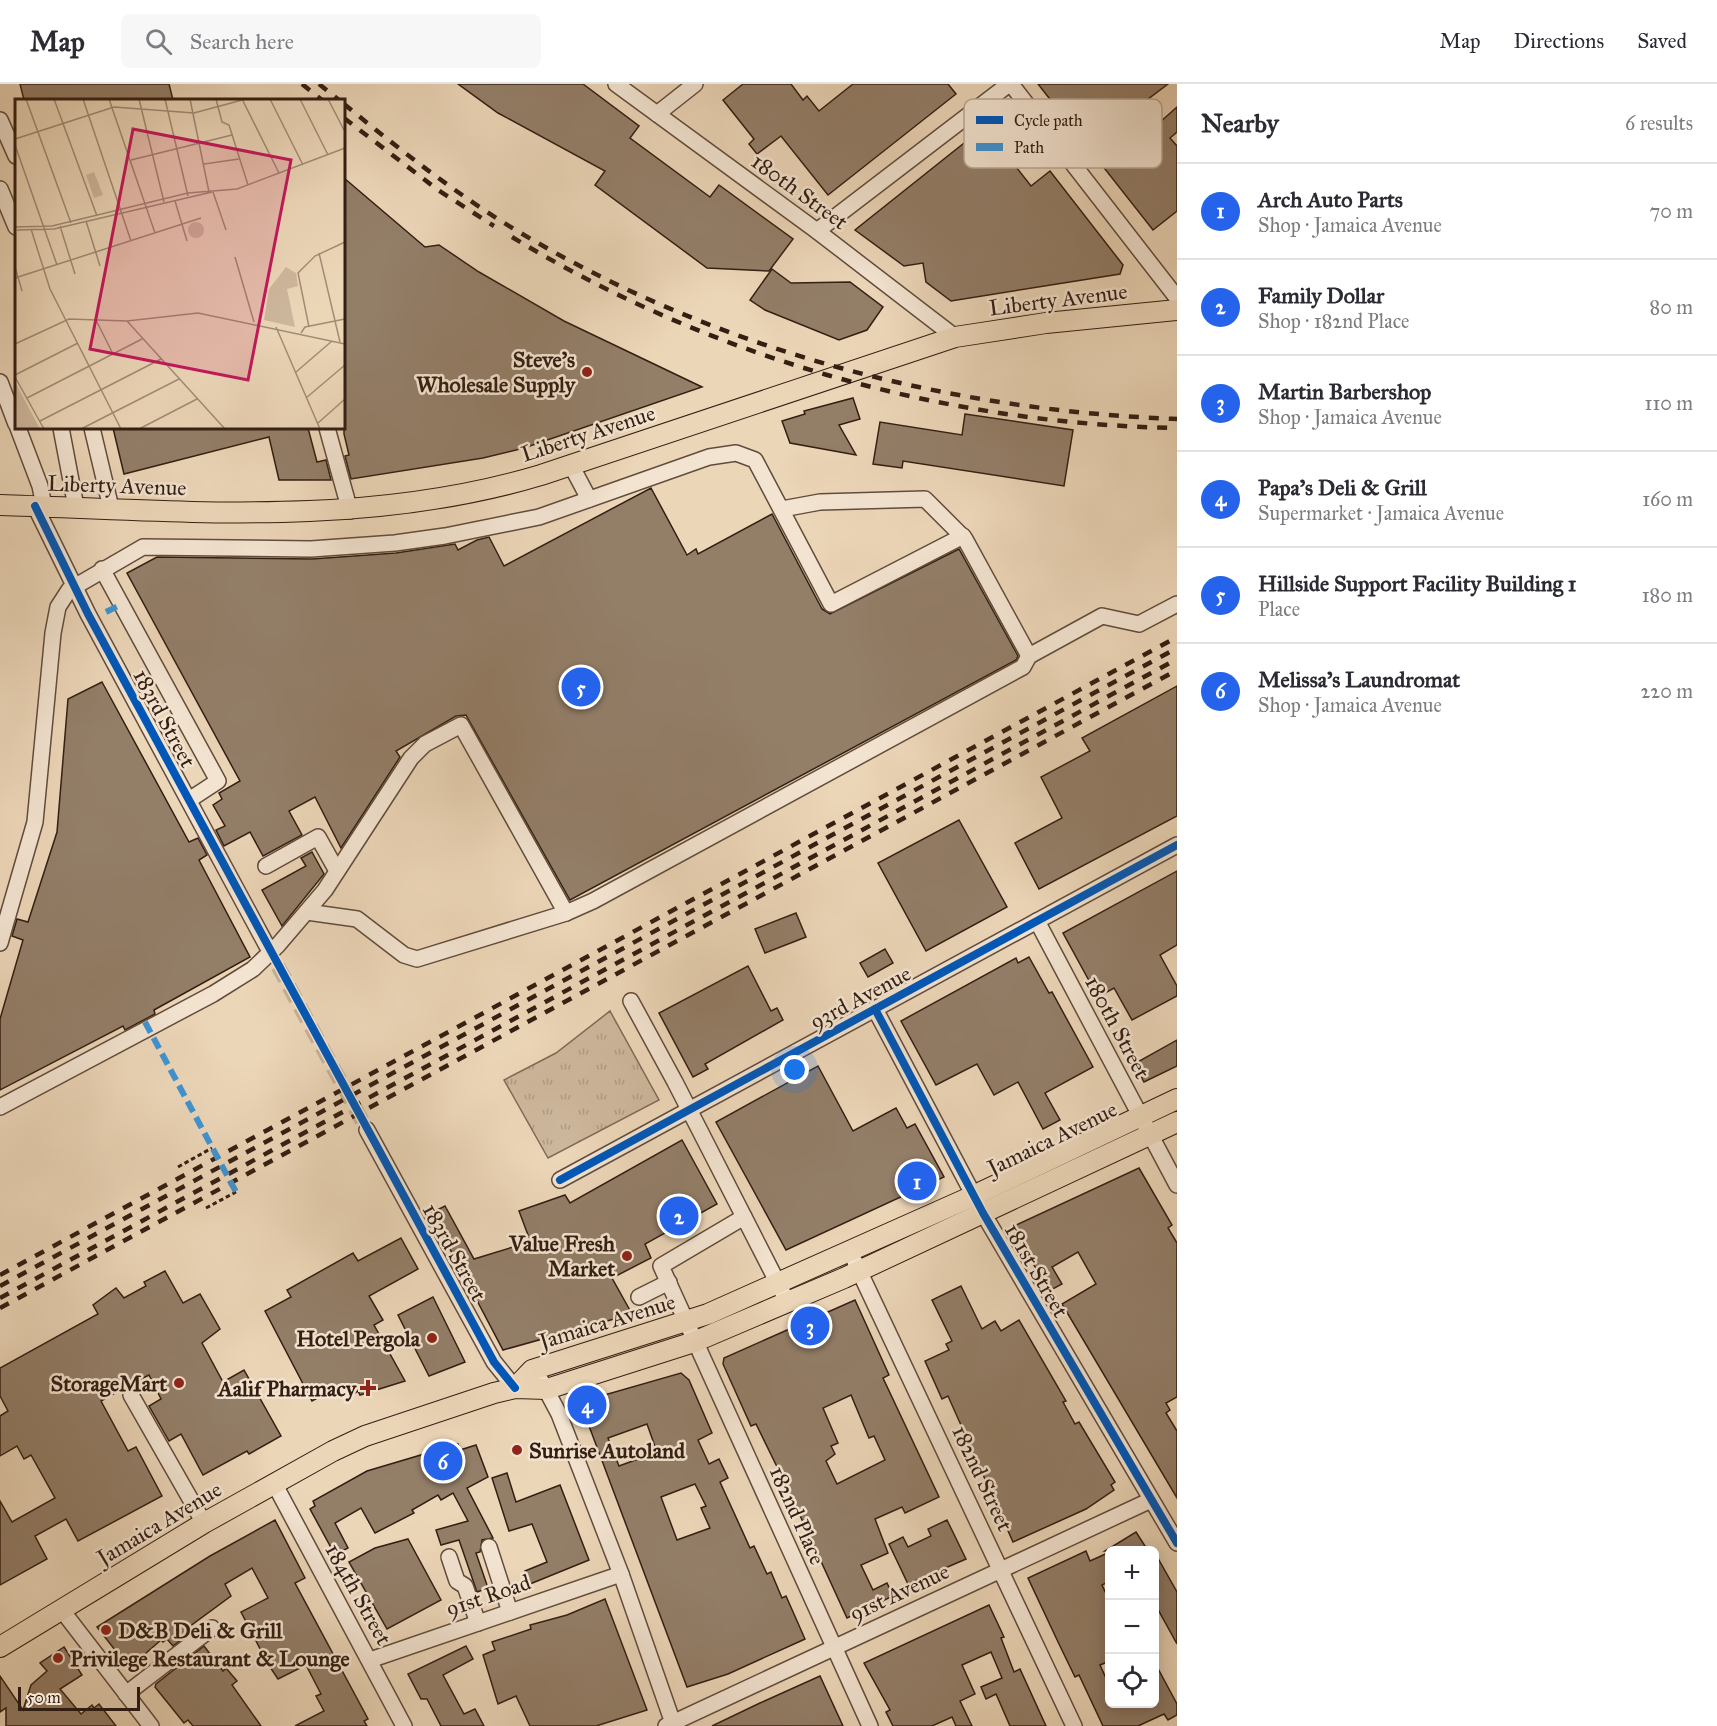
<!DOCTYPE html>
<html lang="en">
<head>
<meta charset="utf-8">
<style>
	body { margin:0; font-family:"IM FELL Great Primer",serif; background:#f7f7f7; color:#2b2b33 }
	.controls { position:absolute; right:18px; bottom:18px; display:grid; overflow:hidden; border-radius:9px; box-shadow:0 3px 15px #0003 }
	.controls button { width:54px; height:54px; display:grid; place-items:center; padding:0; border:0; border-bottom:2px solid #e1e1e2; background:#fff; color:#2b2b33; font:30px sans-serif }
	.scale { position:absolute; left:18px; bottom:15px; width:122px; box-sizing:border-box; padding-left:6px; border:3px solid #331e12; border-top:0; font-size:16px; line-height:21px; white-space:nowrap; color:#331e12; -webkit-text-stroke:4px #f3e4d1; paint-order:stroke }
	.you { position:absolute; left:795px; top:986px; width:21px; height:21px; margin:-15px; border:4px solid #fff; border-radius:50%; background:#1a73e8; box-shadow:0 0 0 9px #1a73e833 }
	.badge { display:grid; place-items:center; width:39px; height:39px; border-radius:50%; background:#2563eb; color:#fff; font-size:20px; font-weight:700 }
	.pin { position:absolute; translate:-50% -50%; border:3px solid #fff; box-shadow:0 2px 6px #0006 }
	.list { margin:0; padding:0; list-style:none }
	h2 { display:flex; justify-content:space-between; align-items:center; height:78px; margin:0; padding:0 24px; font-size:26px }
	h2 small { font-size:20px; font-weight:400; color:#7c7c81 }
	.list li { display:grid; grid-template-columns:39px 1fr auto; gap:18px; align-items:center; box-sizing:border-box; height:96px; padding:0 24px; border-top:2px solid #e1e1e2 }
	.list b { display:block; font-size:22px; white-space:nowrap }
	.list p { margin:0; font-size:20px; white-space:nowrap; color:#7c7c81 }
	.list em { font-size:20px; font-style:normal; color:#7c7c81 }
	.icon { flex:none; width:33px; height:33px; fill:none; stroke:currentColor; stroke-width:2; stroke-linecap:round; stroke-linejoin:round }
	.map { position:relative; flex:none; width:1177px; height:1642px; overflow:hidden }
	header { display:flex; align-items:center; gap:36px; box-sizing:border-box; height:84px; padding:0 30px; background:#fff; border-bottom:2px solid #e1e1e2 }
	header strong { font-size:28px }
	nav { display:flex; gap:33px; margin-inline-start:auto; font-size:21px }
	.search { width:420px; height:54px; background:#f7f7f7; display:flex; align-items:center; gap:15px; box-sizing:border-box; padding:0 21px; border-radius:9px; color:#7c7c81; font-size:22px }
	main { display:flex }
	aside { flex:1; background:#fff }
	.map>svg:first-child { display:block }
	.grass { fill:url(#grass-tufts); stroke:#806a57; stroke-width:1.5 }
	.building { fill:#937e68; stroke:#331e12; stroke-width:1.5; fill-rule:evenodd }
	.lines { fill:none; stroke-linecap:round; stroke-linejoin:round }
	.minor-tunnel { stroke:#c7b197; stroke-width:15; stroke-dasharray:15 8; stroke-linecap:butt }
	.minor-casing { stroke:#614c3c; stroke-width:18 }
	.major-casing { stroke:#331e12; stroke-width:22 }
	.path { stroke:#331e12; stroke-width:3; stroke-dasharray:4.5 3; stroke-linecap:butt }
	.minor { stroke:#f3e4d1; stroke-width:15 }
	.major { stroke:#ecd6b8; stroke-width:20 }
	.rail { stroke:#331e12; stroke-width:4.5; stroke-dasharray:10 10; stroke-linecap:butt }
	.quiet { stroke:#3d94d3; stroke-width:6; stroke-dasharray:12 6; stroke-linecap:butt }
	.cycleway-casing { stroke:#f3e4d1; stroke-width:11 }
	.cycleway { stroke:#0057b8; stroke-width:8 }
	.poi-dot { fill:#8f2418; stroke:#f3e4d1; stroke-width:2 }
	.labels { text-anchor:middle; stroke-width:5; stroke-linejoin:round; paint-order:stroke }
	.street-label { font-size:22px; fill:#331e12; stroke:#f3e4d1 }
	.poi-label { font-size:22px; font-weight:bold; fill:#331e12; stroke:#f3e4d1; text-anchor:end }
	.inset-road { fill:none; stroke:#a28c76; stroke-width:1.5 }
	.view { fill:#c2185b; fill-opacity:0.15; stroke:#c2185b; stroke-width:3 }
	.inset-edge { fill:none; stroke:#331e12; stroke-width:3 }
	.key { fill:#f3e4d1; stroke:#b9a998; stroke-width:1.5 }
	.key-label { font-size:16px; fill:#331e12 }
</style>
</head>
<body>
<header>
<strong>Map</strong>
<div class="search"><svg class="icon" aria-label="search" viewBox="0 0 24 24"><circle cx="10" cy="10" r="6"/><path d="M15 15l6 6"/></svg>Search here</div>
<nav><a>Map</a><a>Directions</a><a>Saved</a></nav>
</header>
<main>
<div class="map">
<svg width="1177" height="1642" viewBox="0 0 1177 1642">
	<defs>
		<pattern id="grass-tufts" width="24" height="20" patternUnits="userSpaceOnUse" patternTransform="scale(1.5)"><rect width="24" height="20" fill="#cdb79c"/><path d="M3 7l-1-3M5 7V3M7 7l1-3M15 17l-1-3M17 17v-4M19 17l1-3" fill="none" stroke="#b09d85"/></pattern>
	</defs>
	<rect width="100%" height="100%" fill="#ecd6b8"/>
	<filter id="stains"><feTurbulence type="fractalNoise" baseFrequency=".00333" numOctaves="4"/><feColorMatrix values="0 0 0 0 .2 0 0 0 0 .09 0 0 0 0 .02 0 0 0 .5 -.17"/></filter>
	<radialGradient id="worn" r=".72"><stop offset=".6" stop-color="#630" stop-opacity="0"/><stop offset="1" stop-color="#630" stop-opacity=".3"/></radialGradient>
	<polygon class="grass" points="610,927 659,1016 548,1074 504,996 556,969"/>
	<g class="building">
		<polygon points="20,0 169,0 173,16 24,16"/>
		<polygon points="458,0 583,0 639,42 630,54 710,113 719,101 793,155 769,187 707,184 595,101 605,87 498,29"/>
		<polygon points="743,0 791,0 803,16 807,12 819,27 853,0 948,0 956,10 828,111 781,52 757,70 749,60 754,55 723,16"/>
		<polygon points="1038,0 1168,0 1143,19 1159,39 1177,23 1177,48 1170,54 1177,62 1177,127 1153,146"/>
		<polygon points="1003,28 1028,59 1009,74 1031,102 1050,87 1123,181 1120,190 951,217 926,198 923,179 904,182 855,146"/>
		<polygon points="344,94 425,163 439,161 479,188 564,237 702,303 524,364 483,374 351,395 345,372 349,371 344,350"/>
		<polygon points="772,185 791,199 850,198 883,223 867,246 839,256 765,226 750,216"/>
		<polygon points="853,314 860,335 839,341 856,371 790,359 782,337 805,330 804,327"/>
		<polygon points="965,330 1073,346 1064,402 903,377 902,384 873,380 880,338 962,351"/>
		<polygon points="113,344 308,344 317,378 326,376 331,396 279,396 269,353 124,390"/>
		<polygon points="651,404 687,471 696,465 698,470 772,430 822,525 830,530 959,465 1018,572 1016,576 570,816 466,631 456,632 396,667 400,673 341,764 315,713 289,727 302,751 263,772 250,748 224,762 216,746 225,742 213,721 222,715 219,709 240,697 127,489 157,473 312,475 396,469 455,460 458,466 477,456 489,453 504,482"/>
		<polygon points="102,598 189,758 198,754 207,771 199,776 250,873 154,926 155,930 125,946 123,942 0,1006 0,935 23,856 12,852 17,835 28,838 57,748 68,615"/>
		<polygon points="1177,602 1177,732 1039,805 1015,759 1062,734 1041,693 1090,667 1082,654"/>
		<polygon points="959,736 1007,823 926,867 878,779"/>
		<polygon points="312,768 324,790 282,842 262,806 306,782 301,774"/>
		<polygon points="1177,787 1177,861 1160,871 1177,902 1177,912 1132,936 1114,904 1098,913 1063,849"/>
		<polygon points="796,829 806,853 765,869 755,845"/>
		<polygon points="885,865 893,879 868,893 860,879"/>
		<polygon points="1029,873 1049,909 1052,908 1093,983 1045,1009 1060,1036 1043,1045 1018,998 994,1011 977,980 936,1001 901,937 1016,874 1018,879"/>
		<polygon points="748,882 771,927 777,924 783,936 705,980 708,985 693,993 659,929"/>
		<polygon points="1177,956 1177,982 1144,998 1134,980"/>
		<polygon points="818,982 853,1047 896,1024 907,1044 915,1040 944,1093 786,1166 716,1038"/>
		<polygon points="682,1056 717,1120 645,1160 651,1174 612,1194 632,1230 503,1266 431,1129 445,1122 474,1175 526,1159 524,1152 528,1151 519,1127 565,1111 570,1119"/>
		<polygon points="1139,1084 1172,1141 1168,1144 1177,1159 1177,1313 1166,1319 1170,1326 1166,1329 1177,1347 1177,1414 1062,1220 1096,1200 1078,1168 1052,1183 1062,1200 1049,1207 1012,1143"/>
		<polygon points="401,1154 418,1185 369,1212 383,1236 374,1241 405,1297 360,1311 358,1307 350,1312 343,1300 312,1317 265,1227 291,1213 287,1206 353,1169 358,1177"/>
		<polygon points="165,1187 183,1219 200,1210 220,1245 202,1259 223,1298 244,1286 281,1352 249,1370 247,1367 203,1391 181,1350 169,1357 149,1322 161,1315 149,1291 127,1302 101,1317 128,1367 136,1363 162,1412 78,1457 66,1435 35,1452 47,1475 0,1501 0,1417 12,1438 55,1414 31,1371 24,1375 17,1362 0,1372 0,1332 8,1327 0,1312 0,1284 98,1230 93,1221 116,1204 124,1214 146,1202 144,1198"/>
		<polygon points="961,1202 982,1245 995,1237 1001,1247 1019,1236 1066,1317 1063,1318 1075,1340 1079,1338 1115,1398 1111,1401 1114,1406 1086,1425 1013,1458 948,1312 942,1315 925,1277 949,1266 946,1260 952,1257 932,1216"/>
		<polygon points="433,1213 465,1278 429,1292 398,1231"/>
		<path d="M 855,1216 L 889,1291 L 883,1294 L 939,1413 L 905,1429 L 902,1423 L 875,1435 L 888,1469 L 861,1481 L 873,1506 L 887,1499 L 893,1512 L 847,1534 L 786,1401 L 756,1340 L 751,1342 L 723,1280 L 724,1274 ZM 851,1311 L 869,1354 L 874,1352 L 885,1376 L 837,1400 L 826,1377 L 835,1370 L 831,1362 L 838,1359 L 823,1324 Z"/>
		<path d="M 681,1289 L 689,1296 L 712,1349 L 698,1356 L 709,1380 L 719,1375 L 728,1394 L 720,1398 L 750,1464 L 754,1462 L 767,1490 L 771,1488 L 782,1514 L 786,1512 L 805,1555 L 728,1590 L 687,1603 L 580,1318 ZM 647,1340 L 657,1368 L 619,1382 L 608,1354 ZM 695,1400 L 706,1422 L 701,1424 L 710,1444 L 677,1456 L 661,1413 Z"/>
		<polygon points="458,1360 460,1366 476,1361 488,1393 467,1404 493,1454 482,1456 480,1468 476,1469 488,1504 477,1508 459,1456 441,1461 436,1446 468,1437 453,1409 441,1416 438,1411 412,1426 414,1429 375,1449 361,1424 335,1439 348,1464 335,1471 310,1425 315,1422 313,1417 367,1387 431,1368 432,1370"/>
		<polygon points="507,1389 516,1418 560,1401 589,1476 530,1500 525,1487 547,1478 532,1440 509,1447 492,1394"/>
		<polygon points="275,1436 305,1494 295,1499 368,1635 364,1637 367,1642 295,1642 324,1627 316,1612 321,1610 306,1581 278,1595 268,1580 241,1528 268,1514 252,1484 225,1500 231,1512 189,1543 192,1547 173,1562 167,1555 163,1558 161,1556 129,1584 97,1543 210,1472"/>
		<polygon points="947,1436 966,1475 908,1500 889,1460 903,1453 908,1463 931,1452 928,1445"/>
		<polygon points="1136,1448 1145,1462 1137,1467 1105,1467"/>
		<polygon points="408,1455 441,1516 387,1545 349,1478 375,1464"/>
		<polygon points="1086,1467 1090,1477 1110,1468 1110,1497 1102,1501 1110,1518 1110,1577 1100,1581 1110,1603 1110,1620 1155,1620 1155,1579 1177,1620 1177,1631 1168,1636 1164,1630 1138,1642 1103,1642 1079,1591 1075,1593 1059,1560 1028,1494"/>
		<polygon points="1155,1469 1177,1508 1177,1560 1155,1520"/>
		<polygon points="605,1515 647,1626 596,1642 530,1642 516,1612 498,1620 483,1571 495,1566 492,1558 531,1545 530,1541 567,1531"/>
		<polygon points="989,1521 1004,1553 1001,1554 1014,1588 1020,1585 1046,1642 1010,1642 996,1610 986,1615 981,1603 1002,1594 991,1568 962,1581 975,1610 960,1617 972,1642 956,1642 952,1633 932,1642 893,1642 886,1628 890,1626 864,1579"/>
		<polygon points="204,1562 223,1587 226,1584 237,1597 232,1601 261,1642 193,1642 188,1636 184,1639 155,1603 156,1600"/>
		<polygon points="466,1562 473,1575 443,1591 464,1630 475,1625 484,1642 441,1642 427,1615 421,1615 408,1590"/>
		<polygon points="64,1563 82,1591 60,1605 81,1630 92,1621 94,1624 99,1620 116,1642 6,1642 6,1624 0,1628 0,1592 23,1626 31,1601 47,1587 40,1579"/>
		<polygon points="820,1592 843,1642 712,1642 760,1619"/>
	</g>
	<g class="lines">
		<polyline class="minor-tunnel" points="267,862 367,1046"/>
		<defs>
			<g id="minor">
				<polyline points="616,0 817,147 955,253"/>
				<polyline points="1011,0 1177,214"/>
				<polyline points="657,30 695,0"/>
				<polyline points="0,36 16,72"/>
				<polyline points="0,105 16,143"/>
				<polyline points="817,147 1009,0"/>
				<polyline points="0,298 16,340"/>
				<polyline points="18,344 40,402 44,422"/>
				<polyline points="61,344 76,423"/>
				<polyline points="92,344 111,424"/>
				<polyline points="327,344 350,427"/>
				<polyline points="571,381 589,415"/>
				<polyline points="35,422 88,530 267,862"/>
				<polyline points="782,425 820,418 925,415 965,455 1029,572"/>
				<polyline points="102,485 218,697 189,716"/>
				<polyline points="266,782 318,753 337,787"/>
				<polyline points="307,828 357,835 404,871 417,875 566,829 593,817 1023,583 1029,572 1102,532 1139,540 1177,520"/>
				<polyline points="1037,837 1177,1101"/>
				<polyline points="0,859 35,738 53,549 58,523 69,506 143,463 311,465 395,459 445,452 539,433 709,373 736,369 755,376 831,520 963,452"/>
				<polyline points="631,917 675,998 788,1219"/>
				<polyline points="875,925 983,1129 1177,1459"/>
				<polyline points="0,1023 213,910 253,885 278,861 325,806 411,674 425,660 461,641 566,829"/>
				<polyline points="367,1046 494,1278 515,1304"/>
				<polyline points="560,1096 1177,761"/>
				<polyline points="744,1133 661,1182 870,1642"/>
				<polyline points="855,1178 1074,1642"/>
				<polyline points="639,1213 669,1198"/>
				<polyline points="542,1298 559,1330 621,1490 674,1642"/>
				<polyline points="131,1311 204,1439"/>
				<polyline points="274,1399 404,1642"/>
				<polyline points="489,1463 510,1528"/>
				<polyline points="449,1473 457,1497 465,1502 478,1539"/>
				<polyline points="61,1525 151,1642"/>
				<polyline points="370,1576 621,1490"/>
				<polyline points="126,1610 212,1544"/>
				<polyline points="666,1642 1151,1416"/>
			</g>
			<g id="major">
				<path d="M 0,421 C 182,427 364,444 541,391 L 955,253 L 1046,239 L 1177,226"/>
				<polyline points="515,1304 532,1286 708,1230 973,1112 1177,1015"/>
				<polyline points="0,1563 204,1439 333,1367 365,1352 494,1309 515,1304 547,1305 694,1258 844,1194 1177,1038"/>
			</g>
		</defs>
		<use href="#minor" class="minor-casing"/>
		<use href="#major" class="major-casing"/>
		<g class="path">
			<polyline points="178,1083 212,1064"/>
			<polyline points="206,1124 236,1108"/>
		</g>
		<use href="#minor" class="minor"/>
		<use href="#major" class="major"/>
		<g class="rail">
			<polyline points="302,0 322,16"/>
			<polyline points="319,0 339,16"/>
			<path d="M 344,20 C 394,61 446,102 501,137 C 704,263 939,326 1177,335"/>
			<polyline points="344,34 438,106 494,142"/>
			<path d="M 512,153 C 711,274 945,340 1177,344"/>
			<polyline points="0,1191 1177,553"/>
			<polyline points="0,1202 1177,564"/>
			<polyline points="0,1214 1177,575"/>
			<polyline points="0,1224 1177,586"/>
		</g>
		<g class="quiet">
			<polyline points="106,528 122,520"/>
			<polyline points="145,938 236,1108"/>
		</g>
		<defs>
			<g id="cycleway">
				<polyline points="35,422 88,530 494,1278 515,1304"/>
				<polyline points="875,925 983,1129 1177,1459"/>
				<polyline points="560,1096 1177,761"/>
			</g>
		</defs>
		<use href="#cycleway" class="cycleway-casing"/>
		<use href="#cycleway" class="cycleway"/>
	</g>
	<g class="poi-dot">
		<circle cx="587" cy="288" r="6"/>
		<circle cx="627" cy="1172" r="6"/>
		<circle cx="432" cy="1254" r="6"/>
		<circle cx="179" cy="1299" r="6"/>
		<path d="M365 1295h6v6h6v6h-6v6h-6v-6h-6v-6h6z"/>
		<circle cx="517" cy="1366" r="6"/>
		<circle cx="106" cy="1546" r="6"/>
		<circle cx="58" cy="1574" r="6"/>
	</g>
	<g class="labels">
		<g class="street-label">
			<text transform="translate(800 107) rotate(36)" y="8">180th Street</text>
			<text transform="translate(1058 215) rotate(-7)" y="8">Liberty Avenue</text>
			<text transform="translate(588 349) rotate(-18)" y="8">Liberty Avenue</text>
			<text transform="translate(117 401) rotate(2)" y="8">Liberty Avenue</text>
			<text transform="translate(165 634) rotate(62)" y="8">183rd Street</text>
			<text transform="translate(860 913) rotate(-28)" y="8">93rd Avenue</text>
			<text transform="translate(1118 943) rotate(62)" y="8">180th Street</text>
			<text transform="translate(1052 1054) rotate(-26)" y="8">Jamaica Avenue</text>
			<text transform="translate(455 1168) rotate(61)" y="8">183rd Street</text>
			<text transform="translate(1037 1186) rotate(60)" y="8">181st Street</text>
			<text transform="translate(607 1237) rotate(-17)" y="8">Jamaica Avenue</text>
			<text transform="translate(983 1394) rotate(65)" y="8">182nd Street</text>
			<text transform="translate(798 1431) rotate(66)" y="8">182nd Place</text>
			<text transform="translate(159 1439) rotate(-31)" y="8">Jamaica Avenue</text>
			<text transform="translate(899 1508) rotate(-25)" y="8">91st Avenue</text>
			<text transform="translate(359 1510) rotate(61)" y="8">184th Street</text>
			<text transform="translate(488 1511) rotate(-19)" y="8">91st Road</text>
		</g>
		<g class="poi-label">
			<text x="575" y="283">Steve's<tspan x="575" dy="25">Wholesale Supply</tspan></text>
			<text x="615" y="1167">Value Fresh<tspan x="615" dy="25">Market</tspan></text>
			<text x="420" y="1262">Hotel Pergola</text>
			<text x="167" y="1307">StorageMart</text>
			<text x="356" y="1312">Aalif Pharmacy</text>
			<text x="529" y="1374" text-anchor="start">Sunrise Autoland</text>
			<text x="118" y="1554" text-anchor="start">D&amp;B Deli &amp; Grill</text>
			<text x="70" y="1582" text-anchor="start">Privilege Restaurant &amp; Lounge</text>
		</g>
	</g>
	<g transform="translate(15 15)">
		<rect width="330" height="330" fill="#ecd6b8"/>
		<path d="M 79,73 L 88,96 L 79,99 L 71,76 ZM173 131a8 8 0 1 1 16 0a8 8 0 1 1-16 0ZM 271,168 L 281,174 L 283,187 L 272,190 L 280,228 L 249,221 L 254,190 ZM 0,283 L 25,330 L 0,330 Z" fill="#cdb79c"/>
		<path class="inset-road" d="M 11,0 L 56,124M 39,0 L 82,117M 68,0 L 116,142M 94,0 L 140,134M 124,0 L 149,103M 150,0 L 173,97M 175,0 L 194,93M 201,0 L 207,23 L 214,26 L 233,86M 255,0 L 288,66M 285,0 L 313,56M 313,0 L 329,31M 228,2 L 264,74M 0,40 L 99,8 L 179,14 L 231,0M 0,46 L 42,166M 116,61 L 217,36M 189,65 L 224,60M 198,93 L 211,131M 160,102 L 172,142M 71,122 L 85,167M 45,127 L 60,175M 0,128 L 37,127 L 173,94 L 222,90 L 330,49M 16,130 L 35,190 L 106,330M 2,131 L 39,130 L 197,93M 304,154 L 325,243M 220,158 L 239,223M 0,168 L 7,192M 0,179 L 186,119M 81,221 L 98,255M 112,222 L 210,330M 261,228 L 305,330M 294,228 L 283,174 L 300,157 L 330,143M 286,234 L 290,228 L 330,220M 0,245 L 54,220 L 112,222 L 183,214 L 330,245M 281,273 L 317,242M 0,276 L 63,244M 0,278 L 29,330M 12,299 L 127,240M 291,299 L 330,266M 25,322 L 146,260M 303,324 L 330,300M 66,330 L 164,280M 124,330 L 182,300"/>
		<path class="view" d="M 118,30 L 276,61 L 233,281 L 75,250 Z"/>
		<rect width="330" height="330" class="inset-edge"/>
	</g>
	<rect x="964" y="15" width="198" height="69" rx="9" class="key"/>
	<rect x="976" y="32" width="27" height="8" fill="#0057b8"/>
	<rect x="976" y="59" width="27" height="8" fill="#3d94d3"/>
	<g class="key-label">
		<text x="1014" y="42">Cycle path</text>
		<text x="1014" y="69">Path</text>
	</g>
	<rect width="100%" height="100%" filter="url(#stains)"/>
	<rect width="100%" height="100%" fill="url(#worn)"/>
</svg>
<div class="controls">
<button>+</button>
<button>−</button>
<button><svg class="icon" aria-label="locate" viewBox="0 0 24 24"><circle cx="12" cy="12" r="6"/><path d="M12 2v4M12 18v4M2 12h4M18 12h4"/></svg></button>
</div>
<div class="scale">50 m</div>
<div class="you"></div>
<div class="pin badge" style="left:917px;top:1097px">1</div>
<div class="pin badge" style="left:679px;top:1132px">2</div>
<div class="pin badge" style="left:810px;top:1242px">3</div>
<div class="pin badge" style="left:587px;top:1321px">4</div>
<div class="pin badge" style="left:581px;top:603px">5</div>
<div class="pin badge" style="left:443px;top:1377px">6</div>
</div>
<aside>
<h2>Nearby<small>6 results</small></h2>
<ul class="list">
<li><span class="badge">1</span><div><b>Arch Auto Parts</b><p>Shop · Jamaica Avenue</p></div><em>70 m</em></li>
<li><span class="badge">2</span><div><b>Family Dollar</b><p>Shop · 182nd Place</p></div><em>80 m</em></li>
<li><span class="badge">3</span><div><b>Martin Barbershop</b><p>Shop · Jamaica Avenue</p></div><em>110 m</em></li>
<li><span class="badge">4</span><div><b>Papa's Deli &amp; Grill</b><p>Supermarket · Jamaica Avenue</p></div><em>160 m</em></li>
<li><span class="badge">5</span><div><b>Hillside Support Facility Building 1</b><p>Place</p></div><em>180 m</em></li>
<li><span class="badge">6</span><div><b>Melissa's Laundromat</b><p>Shop · Jamaica Avenue</p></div><em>220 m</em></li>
</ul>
</aside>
</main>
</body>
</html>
